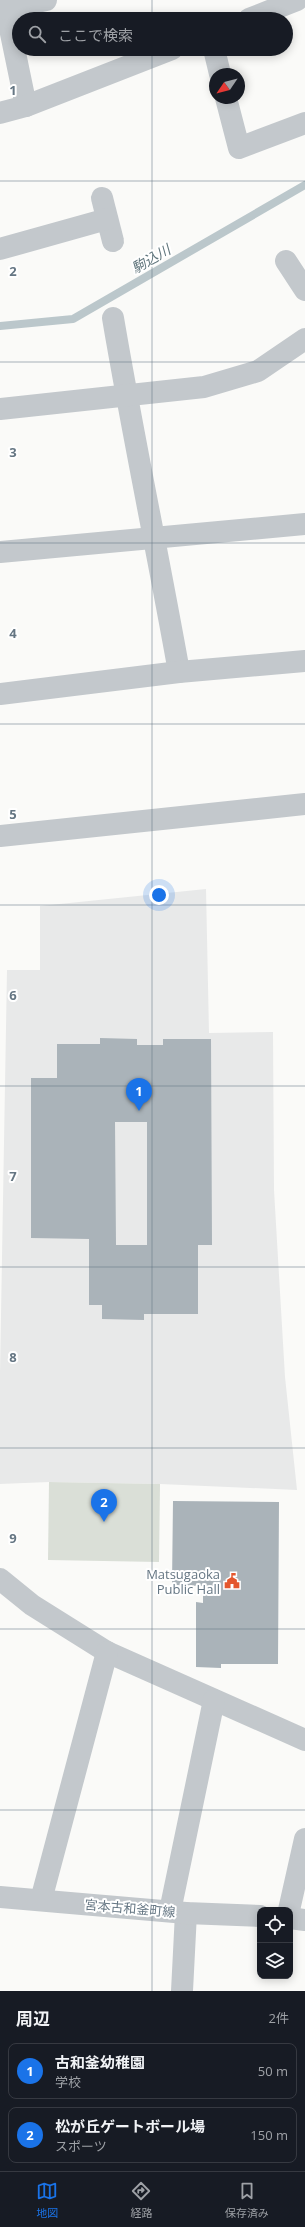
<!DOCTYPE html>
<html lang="ja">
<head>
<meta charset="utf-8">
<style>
	body { margin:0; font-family:"Open Sans","Noto Sans JP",sans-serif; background:#242831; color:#f1f3f6 }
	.controls { position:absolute; right:12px; bottom:12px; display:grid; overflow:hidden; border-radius:8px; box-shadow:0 2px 10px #0003 }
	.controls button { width:36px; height:36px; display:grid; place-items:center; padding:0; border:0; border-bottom:1px solid #363941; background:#171b24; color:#f1f3f6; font:20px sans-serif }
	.compass { position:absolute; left:209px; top:68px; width:36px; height:36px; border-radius:50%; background:#171b24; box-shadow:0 2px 10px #0003; rotate:235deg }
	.you { position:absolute; left:159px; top:895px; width:14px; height:14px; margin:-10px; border:3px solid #fff; border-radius:50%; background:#1a73e8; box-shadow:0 0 0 6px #1a73e833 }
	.badge { display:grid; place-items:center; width:26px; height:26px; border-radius:50%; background:#1a73e8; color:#fff; font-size:13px; font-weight:700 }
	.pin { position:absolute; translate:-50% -33px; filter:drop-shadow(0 1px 2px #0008) }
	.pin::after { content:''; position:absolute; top:21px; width:14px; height:12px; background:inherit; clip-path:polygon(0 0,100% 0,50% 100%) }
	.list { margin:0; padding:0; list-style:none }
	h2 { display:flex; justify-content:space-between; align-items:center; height:52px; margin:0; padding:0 16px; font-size:17px }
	h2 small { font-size:13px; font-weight:400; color:#9ea1a6 }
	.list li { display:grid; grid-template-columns:26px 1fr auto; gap:12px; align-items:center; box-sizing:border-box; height:56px; margin:0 8px 8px; padding:0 8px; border:1px solid #363941; border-radius:8px }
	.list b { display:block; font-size:15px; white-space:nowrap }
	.list p { margin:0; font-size:13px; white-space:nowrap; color:#9ea1a6 }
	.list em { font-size:13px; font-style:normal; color:#9ea1a6 }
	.icon { flex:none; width:22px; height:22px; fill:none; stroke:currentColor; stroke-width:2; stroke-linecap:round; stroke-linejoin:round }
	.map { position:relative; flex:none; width:305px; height:1991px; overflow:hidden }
	.search { position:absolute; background:#171b24; box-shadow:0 2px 10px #0003; left:12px; right:12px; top:12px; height:44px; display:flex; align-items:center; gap:10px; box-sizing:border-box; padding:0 14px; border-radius:22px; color:#9ea1a6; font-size:15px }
	.sheet { height:180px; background:#171b24 }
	nav { display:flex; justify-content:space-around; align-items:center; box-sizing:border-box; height:56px; border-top:1px solid #363941; background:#171b24; font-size:11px; color:#9ea1a6 }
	nav a { display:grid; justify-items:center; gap:2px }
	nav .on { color:#1a73e8 }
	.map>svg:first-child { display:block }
	.built { fill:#e8e9e9 }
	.green { fill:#dadfd7 }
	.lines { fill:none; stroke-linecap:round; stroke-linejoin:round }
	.stream { stroke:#bbc7cb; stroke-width:8 }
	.building { fill:#aab3b9; fill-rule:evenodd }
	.minor { stroke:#c3c8cc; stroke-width:22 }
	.tertiary { stroke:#c3c8cc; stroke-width:22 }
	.grid { fill:none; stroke:#657683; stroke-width:1; stroke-opacity:0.55 }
	.labels { text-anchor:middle; stroke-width:4; stroke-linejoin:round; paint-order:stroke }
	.poi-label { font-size:13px; fill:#657683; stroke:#fff; text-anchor:end }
	.street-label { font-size:13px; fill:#657683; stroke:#fff }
	.water-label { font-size:14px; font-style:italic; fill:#60757c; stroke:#fff }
	.grid-label { font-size:13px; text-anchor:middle; font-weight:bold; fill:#657683; stroke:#fff; stroke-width:4; stroke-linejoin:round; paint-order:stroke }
</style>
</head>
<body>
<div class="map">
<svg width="305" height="1991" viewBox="0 0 305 1991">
	<rect width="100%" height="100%" fill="#fafaf8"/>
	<polygon class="built" points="206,889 209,1033 273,1032 274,1190 285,1377 297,1490 160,1484 49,1482 0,1484 0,1373 7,970 40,970 40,906"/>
	<polygon class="green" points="49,1482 160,1484 159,1562 48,1560"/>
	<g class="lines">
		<polyline class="stream" points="0,326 73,319 305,185"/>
	</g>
	<g class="building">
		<path d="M 100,1038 L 137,1039 L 137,1045 L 163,1045 L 163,1039 L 211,1039 L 212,1245 L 198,1245 L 198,1314 L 144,1314 L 144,1320 L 102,1319 L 102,1305 L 89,1305 L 89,1239 L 31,1238 L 31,1078 L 57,1078 L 57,1044 L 100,1044 ZM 115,1122 L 147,1122 L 147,1245 L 116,1245 Z"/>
		<polygon points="173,1501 279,1502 278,1664 221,1664 221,1668 196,1667 196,1602 203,1603 203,1586 172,1585"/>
	</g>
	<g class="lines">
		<g class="minor">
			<polyline points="4,0 26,106"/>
			<polyline points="6,9 46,0"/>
			<polyline points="249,19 297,0"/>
			<polyline points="214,49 220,74"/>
			<polyline points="226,98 239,148 305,123"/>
			<polyline points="0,113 26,106 172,49"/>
			<polyline points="102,198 113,241"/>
			<polyline points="0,249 107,219"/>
			<polyline points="286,261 305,290"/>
			<path d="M 113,318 C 133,436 158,554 179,672"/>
			<polyline points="0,409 204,387 258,371 305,339"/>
			<polyline points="0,552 305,524"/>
			<polyline points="0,694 179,672 305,661"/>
			<polyline points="0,836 305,804"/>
			<polyline points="0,1579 32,1605 107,1652 305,1740"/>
			<polyline points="41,1900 107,1652"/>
			<polyline points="289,1910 305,1839"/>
			<polyline points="170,1911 214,1700"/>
			<polyline points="182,1991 186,1913"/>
		</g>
		<g class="tertiary">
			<polyline points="0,1897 186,1913 260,1916"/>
			<polyline points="290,1918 305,1920"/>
		</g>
	</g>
	<path class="grid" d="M 152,0 L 152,19M 152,49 L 152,1991M 0,181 L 305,181M 0,362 L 305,362M 0,543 L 305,543M 0,724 L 305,724M 0,905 L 305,905M 0,1086 L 305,1086M 0,1267 L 305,1267M 0,1448 L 305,1448M 0,1629 L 305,1629M 0,1810 L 305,1810"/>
	<defs>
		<symbol id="civic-bare" viewBox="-9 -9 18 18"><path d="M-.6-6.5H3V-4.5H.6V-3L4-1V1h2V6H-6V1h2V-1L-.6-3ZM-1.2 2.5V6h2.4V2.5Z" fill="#e4572e" stroke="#fff" stroke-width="2.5" paint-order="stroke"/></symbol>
	</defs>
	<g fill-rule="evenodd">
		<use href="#civic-bare" x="221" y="1570" width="22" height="22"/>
	</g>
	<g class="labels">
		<g class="poi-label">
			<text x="220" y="1579">Matsugaoka<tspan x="220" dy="15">Public Hall</tspan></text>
		</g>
		<g class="street-label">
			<text transform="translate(130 1908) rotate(5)" y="5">宮本古和釜町線</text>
		</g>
		<g class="water-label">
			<text transform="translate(151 259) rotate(-30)" y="5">駒込川</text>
		</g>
	</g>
	<g class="grid-label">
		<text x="13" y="95">1</text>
		<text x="13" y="276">2</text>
		<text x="13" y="457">3</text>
		<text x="13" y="638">4</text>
		<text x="13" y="819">5</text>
		<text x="13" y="1000">6</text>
		<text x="13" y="1181">7</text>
		<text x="13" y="1362">8</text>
		<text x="13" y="1543">9</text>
	</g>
</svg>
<div class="controls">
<button><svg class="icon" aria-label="locate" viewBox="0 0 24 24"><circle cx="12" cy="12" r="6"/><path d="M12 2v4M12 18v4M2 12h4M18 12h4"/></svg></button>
<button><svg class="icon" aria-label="layers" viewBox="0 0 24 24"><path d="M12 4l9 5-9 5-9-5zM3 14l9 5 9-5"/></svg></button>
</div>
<svg class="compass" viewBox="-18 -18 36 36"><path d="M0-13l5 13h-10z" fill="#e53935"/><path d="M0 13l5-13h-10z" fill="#9ea1a6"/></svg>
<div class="you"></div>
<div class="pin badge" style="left:139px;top:1111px">1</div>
<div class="pin badge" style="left:104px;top:1522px">2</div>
<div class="search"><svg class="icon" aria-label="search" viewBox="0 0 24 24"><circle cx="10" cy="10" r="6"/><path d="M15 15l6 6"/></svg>ここで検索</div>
</div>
<section class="sheet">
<h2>周辺<small>2件</small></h2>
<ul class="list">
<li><span class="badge">1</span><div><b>古和釜幼稚園</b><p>学校</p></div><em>50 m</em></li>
<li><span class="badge">2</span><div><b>松が丘ゲートボール場</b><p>スポーツ</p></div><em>150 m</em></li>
</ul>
</section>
<nav>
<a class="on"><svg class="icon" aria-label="map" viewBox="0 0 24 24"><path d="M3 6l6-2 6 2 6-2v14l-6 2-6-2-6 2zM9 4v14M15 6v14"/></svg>地図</a>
<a><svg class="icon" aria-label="directions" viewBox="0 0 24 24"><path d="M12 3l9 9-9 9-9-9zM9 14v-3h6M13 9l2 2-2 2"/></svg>経路</a>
<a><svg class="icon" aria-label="saved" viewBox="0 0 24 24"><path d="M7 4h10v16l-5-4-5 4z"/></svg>保存済み</a>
</nav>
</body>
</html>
